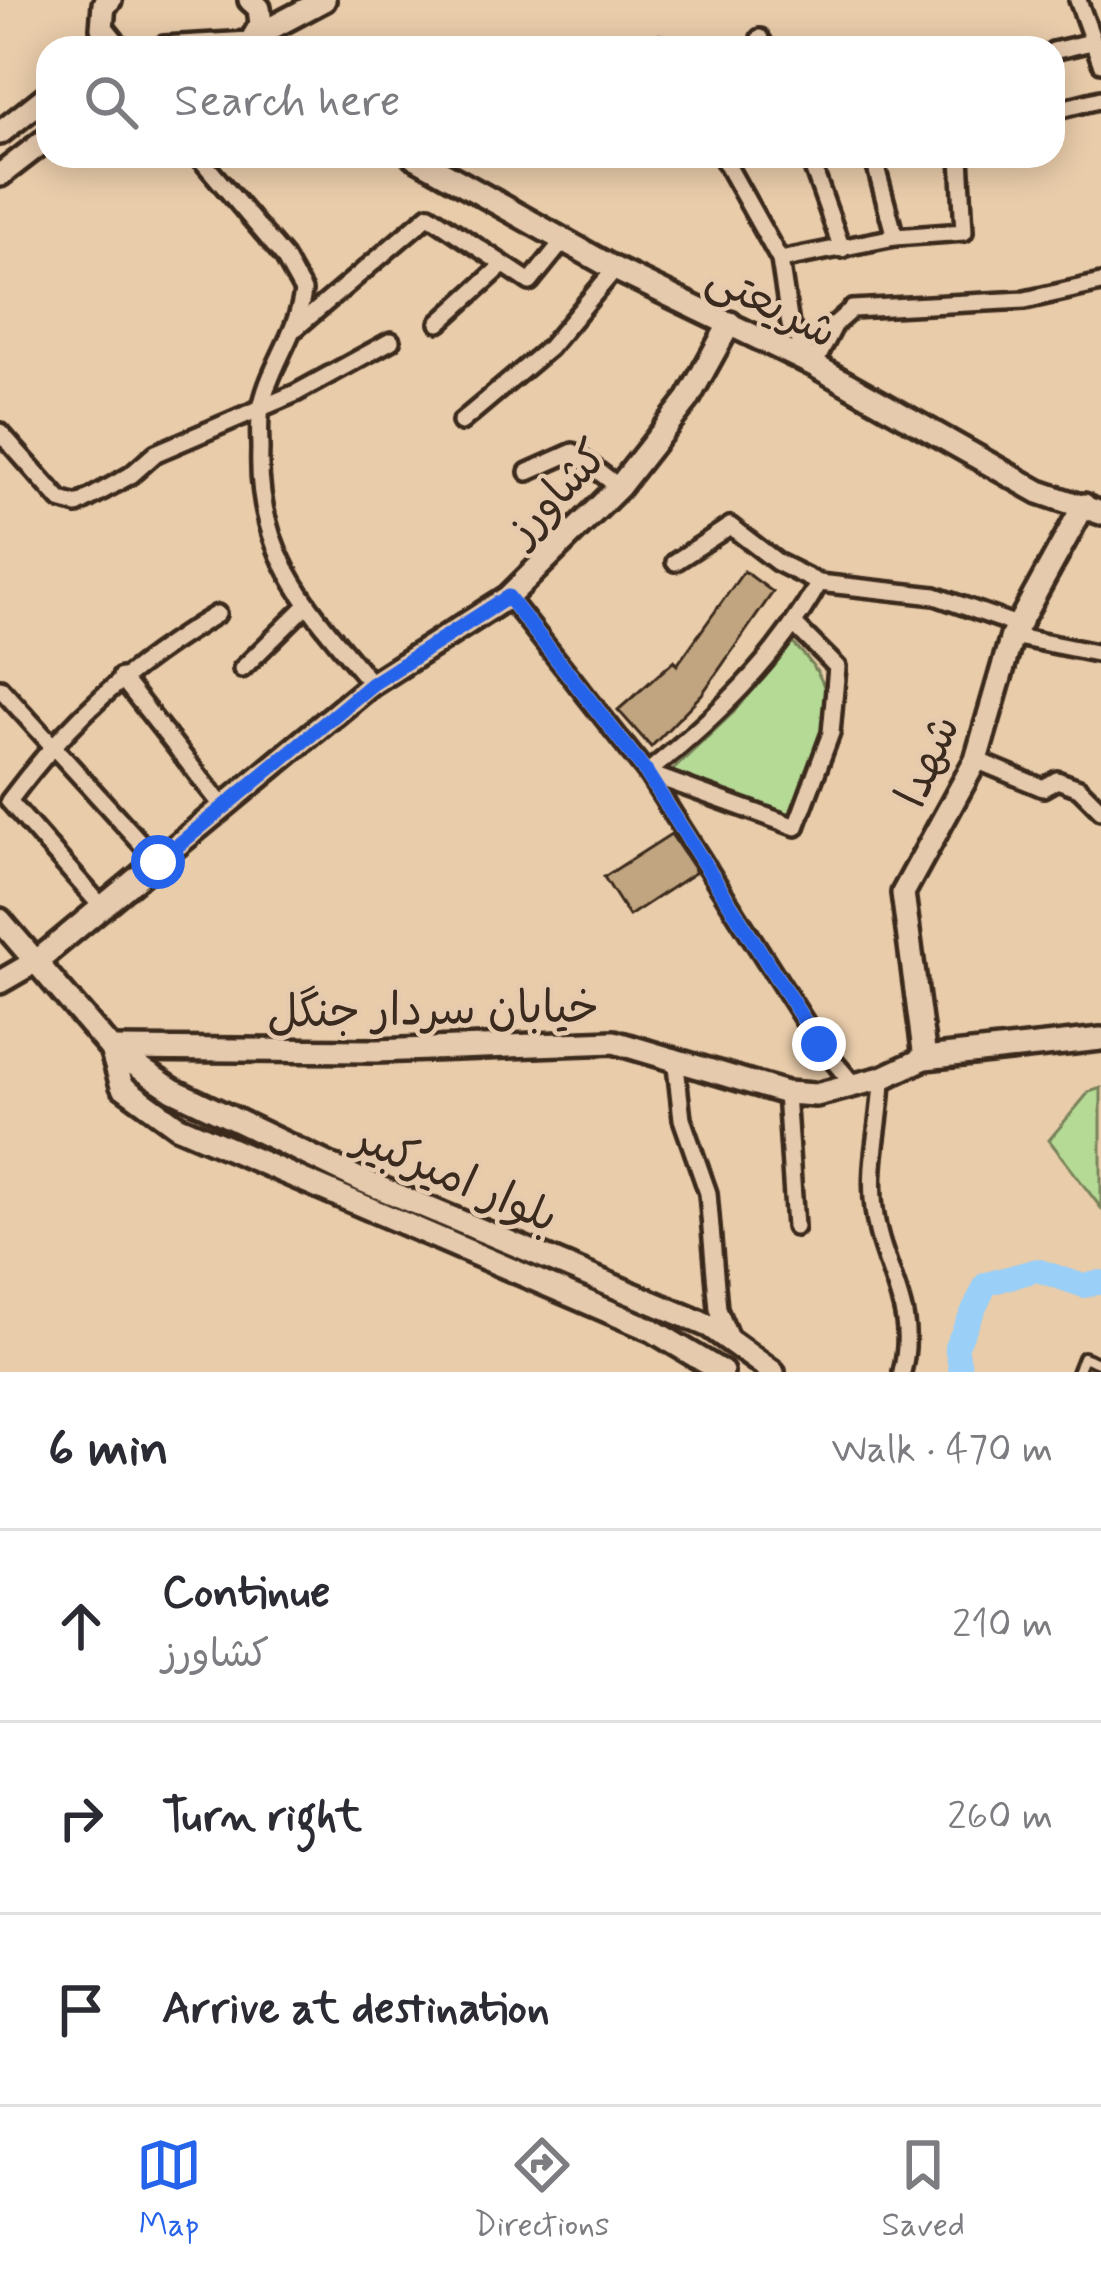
<!DOCTYPE html>
<html lang="en">
<head>
<meta charset="utf-8">
<style>
	body { margin:0; font-family:Mynerve,"Playpen Sans Arabic",sans-serif; background:#f2f2f3; color:#2b2b33 }
	.stop { position:absolute; width:36px; height:36px; margin:-27px; border:9px solid #2563eb; border-radius:50%; background:#fff }
	.stop.end { background:#2563eb; border-color:#fff; box-shadow:0 3px 12px #0008 }
	.list { margin:0; padding:0; list-style:none }
	h2 { display:flex; justify-content:space-between; align-items:center; height:156px; margin:0; padding:0 48px; font-size:51px }
	h2 small { font-size:39px; font-weight:400; color:#7c7c81 }
	.list li { display:grid; grid-template-columns:78px 1fr auto; gap:36px; align-items:center; box-sizing:border-box; height:192px; padding:0 48px; border-top:3px solid #e1e1e2 }
	.list b { display:block; font-size:45px; white-space:nowrap }
	.list p { margin:0; font-size:39px; white-space:nowrap; color:#7c7c81 }
	.list em { font-size:39px; font-style:normal; color:#7c7c81 }
	.icon { flex:none; width:66px; height:66px; fill:none; stroke:currentColor; stroke-width:2; stroke-linecap:round; stroke-linejoin:round }
	.map { position:relative; flex:none; width:1101px; height:1372px; overflow:hidden }
	.search { position:absolute; background:#fff; box-shadow:0 6px 30px #0003; left:36px; right:36px; top:36px; height:132px; display:flex; align-items:center; gap:30px; box-sizing:border-box; padding:0 42px; border-radius:36px; color:#7c7c81; font-size:45px }
	.sheet { height:732px; background:#fff }
	nav { display:flex; justify-content:space-around; align-items:center; box-sizing:border-box; height:168px; border-top:3px solid #e1e1e2; background:#fff; font-size:33px; color:#7c7c81 }
	nav a { display:grid; justify-items:center; gap:6px }
	nav .on { color:#2563eb }
	.map>svg:first-child { display:block }
	.green { fill:#b5da95; stroke:#78825a; stroke-width:3 }
	.lines { fill:none; stroke-linecap:round; stroke-linejoin:round }
	.river { stroke:#9acff8; stroke-width:24 }
	.building { fill:#c1a580; stroke:#3b2a1e; stroke-width:3 }
	.lane-casing { stroke:#3b2a1e; stroke-width:16 }
	.street-casing { stroke:#3b2a1e; stroke-width:24 }
	.secondary-casing { stroke:#3b2a1e; stroke-width:30 }
	.lane { stroke:#e6caad; stroke-width:8 }
	.street { stroke:#e6caad; stroke-width:15 }
	.secondary { stroke:#e6caad; stroke-width:21 }
	.route { stroke:#2563eb; stroke-width:15 }
	.labels { text-anchor:middle; stroke-width:9; stroke-linejoin:round; paint-order:stroke }
	.street-label { font-size:45px; fill:#3b2a1e; stroke:#e6caad }
</style>
</head>
<body>
<div class="map">
<svg width="1101" height="1372" viewBox="0 0 1101 1372">
	<rect width="100%" height="100%" fill="#e9ccaa"/>
	<filter id="ink" filterUnits="userSpaceOnUse"><feTurbulence type="fractalNoise" baseFrequency=".00833" numOctaves="2"/><feDisplacementMap in="SourceGraphic" scale="24" xChannelSelector="R" yChannelSelector="G"/><feConvolveMatrix kernelMatrix="1 2 1 2 8 2 1 2 1" color-interpolation-filters="sRGB"/></filter>
	<g filter="url(#ink)">
		<g class="green">
			<path d="M 787,638 C 858,700 821,740 795,817 L 672,771 L 734,712 Z"/>
			<polygon points="1101,1088 1101,1208 1049,1140 1089,1092"/>
		</g>
		<g class="lines">
			<polyline class="river" points="961,1372 956,1347 986,1284 1037,1270 1084,1286 1101,1282"/>
		</g>
		<g class="building">
			<polygon points="744,571 773,592 702,694 651,747 618,710 674,661 677,665"/>
			<polygon points="671,834 696,872 629,916 604,877"/>
		</g>
		<g class="lines">
			<defs>
				<polyline id="lane" points="1077,1372 1083,1357 1101,1364"/>
				<g id="street">
					<polyline points="1078,0 1101,63"/>
					<polyline points="760,38 766,48"/>
					<polyline points="658,45 660,48"/>
					<polyline points="1053,51 1092,42"/>
					<polyline points="1053,111 1101,99"/>
					<path d="M 198,156 L 284,257 L 303,291 C 298,333 271,364 262,404 C 258,417 260,436 260,450 C 256,554 308,608 372,684"/>
					<polyline points="722,156 780,260 790,325 812,362"/>
					<polyline points="873,156 895,237"/>
					<polyline points="811,162 842,249"/>
					<polyline points="780,260 895,237 964,232 960,156"/>
					<polyline points="439,323 503,265"/>
					<polyline points="296,328 429,215 530,282 564,240"/>
					<polyline points="814,365 835,324 852,309 1025,300 1101,283"/>
					<polyline points="461,422 549,348 615,269"/>
					<polyline points="0,432 60,500 77,505 131,475 156,453 296,393 391,341"/>
					<polyline points="528,472 573,452 619,487"/>
					<polyline points="675,562 730,526 777,562 819,583 935,596 1017,625"/>
					<polyline points="508,597 647,773 819,1044 853,1084"/>
					<polyline points="1012,636 1101,654"/>
					<polyline points="242,669 306,606"/>
					<polyline points="121,677 224,808"/>
					<polyline points="0,688 158,862"/>
					<polyline points="976,760 1043,788 1057,780 1079,788 1101,810"/>
					<polyline points="647,773 796,827 831,733 837,667 795,625"/>
					<path d="M 647,773 C 716,717 775,661 819,583"/>
					<path d="M 102,907 L 9,801 C 71,718 128,667 217,614"/>
					<polyline points="675,1057 682,1119 708,1193 718,1309 730,1338"/>
					<path d="M 882,1078 C 881,1123 868,1163 874,1209 C 881,1271 919,1306 902,1372"/>
					<polyline points="786,1093 795,1227"/>
				</g>
				<g id="secondary">
					<polyline points="110,0 104,4 102,28 118,48"/>
					<polyline points="256,36 324,0"/>
					<polyline points="164,48 250,43 261,24 259,8 250,0"/>
					<polyline points="0,133 48,95"/>
					<polyline points="413,156 615,269 814,365 1039,492 1101,513"/>
					<polyline points="0,175 48,138"/>
					<polyline points="0,920 111,1049 173,1090 361,1180 709,1326 773,1372"/>
					<polyline points="0,982 38,960 372,684 508,597 619,487 688,399 730,323"/>
					<polyline points="111,1049 376,1051 614,1042 786,1093 816,1095 882,1078 925,1058 1101,1039"/>
					<polyline points="111,1049 122,1086 177,1126 652,1330 722,1372"/>
					<polyline points="925,1058 903,893 976,760 1012,636 1084,505"/>
				</g>
			</defs>
			<use href="#lane" class="lane-casing"/>
			<use href="#street" class="street-casing"/>
			<use href="#secondary" class="secondary-casing"/>
			<use href="#lane" class="lane"/>
			<use href="#street" class="street"/>
			<use href="#secondary" class="secondary"/>
		</g>
	</g>
	<g class="lines" filter="url(#ink)">
		<polyline class="route" points="158,862 372,684 508,597 646,772 819,1044"/>
	</g>
	<g class="labels">
		<g class="street-label">
			<text transform="translate(773 303) rotate(27)" y="16">شریعتی</text>
			<text transform="translate(556 491) rotate(-46)" y="16">کشاورز</text>
			<text transform="translate(926 760) rotate(-66)" y="16">شهدا</text>
			<text transform="translate(433 1008) rotate(-1)" y="16">خیابان سردار جنگل</text>
			<text transform="translate(457 1176) rotate(23)" y="16">بلوار امیرکبیر</text>
		</g>
	</g>
</svg>
<div class="stop" style="left:158px;top:862px"></div>
<div class="stop end" style="left:819px;top:1044px"></div>
<div class="search"><svg class="icon" aria-label="search" viewBox="0 0 24 24"><circle cx="10" cy="10" r="6"/><path d="M15 15l6 6"/></svg>Search here</div>
</div>
<section class="sheet">
<h2>6 min<small>Walk · 470 m</small></h2>
<ul class="list">
<li><svg class="icon" aria-label="ahead" viewBox="0 0 24 24"><path d="M12 20V5M6 11l6-6 6 6"/></svg><div><b>Continue</b><p>کشاورز</p></div><em>210 m</em></li>
<li><svg class="icon" aria-label="right" viewBox="0 0 24 24"><path d="M7 20v-9h11M14 6l5 5-5 5"/></svg><div><b>Turn right</b></div><em>260 m</em></li>
<li><svg class="icon" aria-label="arrive" viewBox="0 0 24 24"><path d="M6 21V4h12l-3 4 3 4H6"/></svg><div><b>Arrive at destination</b></div></li>
</ul>
</section>
<nav>
<a class="on"><svg class="icon" aria-label="map" viewBox="0 0 24 24"><path d="M3 6l6-2 6 2 6-2v14l-6 2-6-2-6 2zM9 4v14M15 6v14"/></svg>Map</a>
<a><svg class="icon" aria-label="directions" viewBox="0 0 24 24"><path d="M12 3l9 9-9 9-9-9zM9 14v-3h6M13 9l2 2-2 2"/></svg>Directions</a>
<a><svg class="icon" aria-label="saved" viewBox="0 0 24 24"><path d="M7 4h10v16l-5-4-5 4z"/></svg>Saved</a>
</nav>
</body>
</html>
